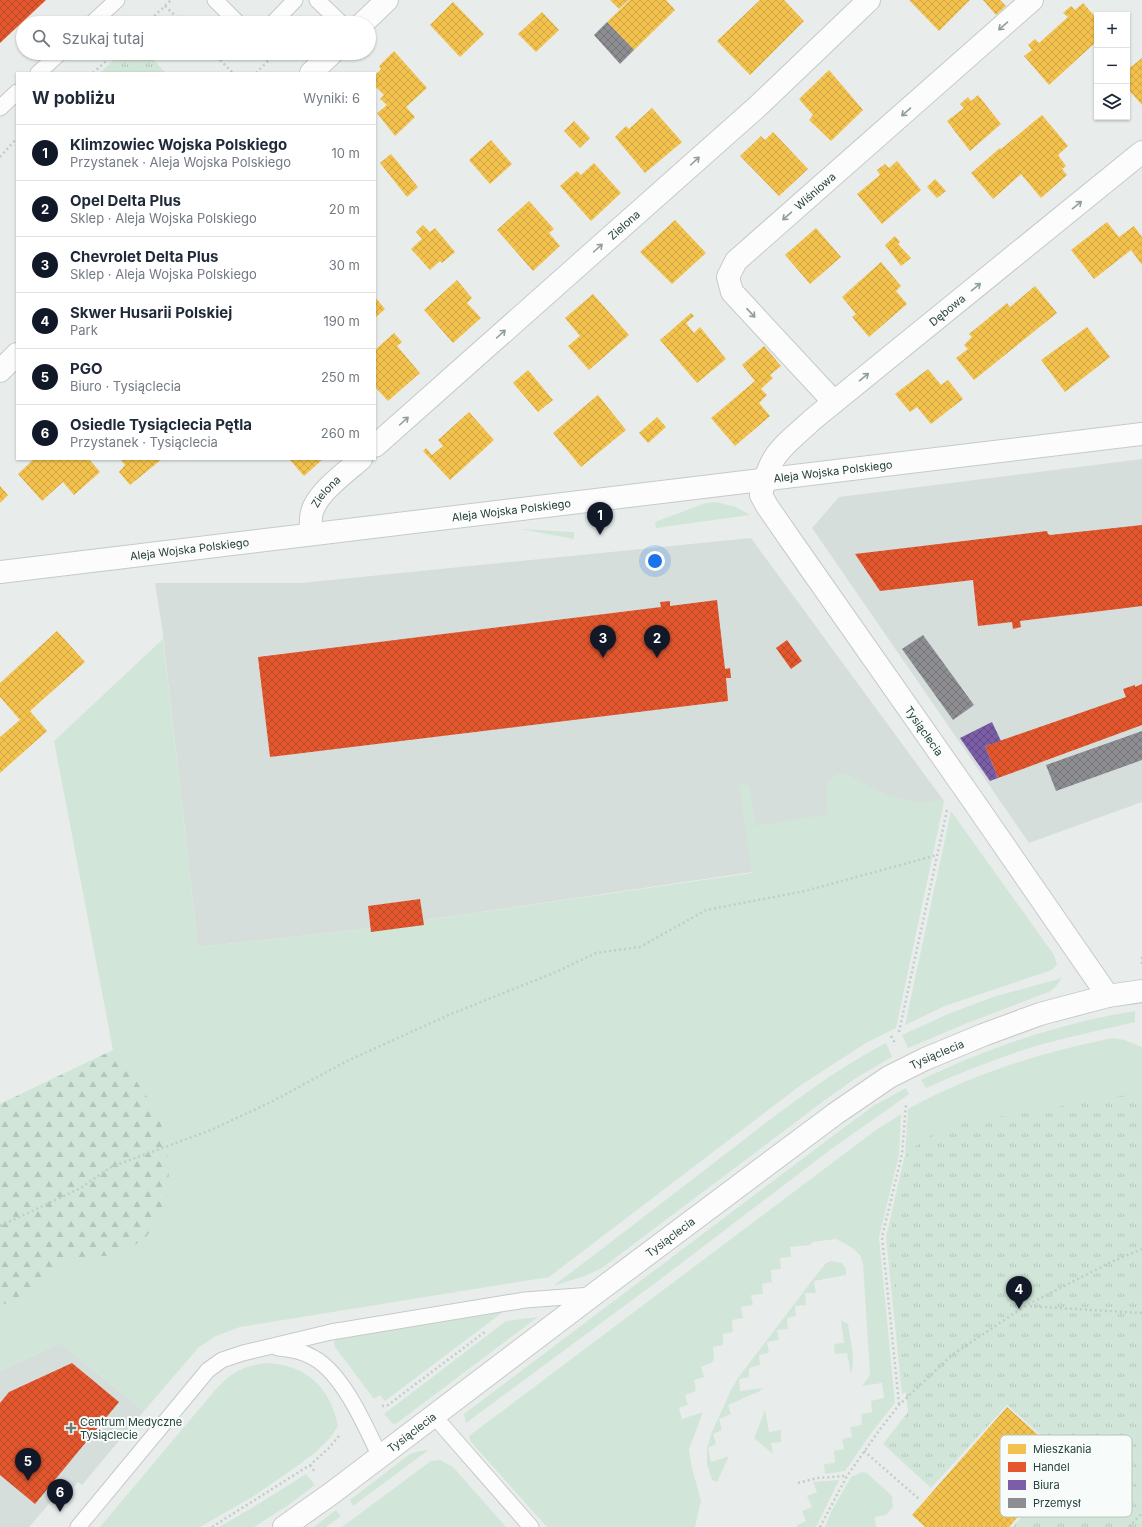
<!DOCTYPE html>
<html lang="pl">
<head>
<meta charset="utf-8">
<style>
	body { margin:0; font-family:Inter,sans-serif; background:#f2f2f3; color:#1f2937 }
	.controls { position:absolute; right:12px; top:12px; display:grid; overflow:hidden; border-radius:0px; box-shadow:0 1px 3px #0004 }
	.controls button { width:36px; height:36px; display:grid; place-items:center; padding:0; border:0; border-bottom:1px solid #e0e1e3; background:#fff; color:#1f2937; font:20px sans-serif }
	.you { position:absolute; left:655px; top:561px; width:14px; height:14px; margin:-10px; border:3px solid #fff; border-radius:50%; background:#1a73e8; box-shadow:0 0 0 6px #1a73e833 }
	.badge { display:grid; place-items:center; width:26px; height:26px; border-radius:50%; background:#111827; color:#fff; font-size:13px; font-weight:700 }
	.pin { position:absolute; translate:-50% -33px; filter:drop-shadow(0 1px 2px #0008) }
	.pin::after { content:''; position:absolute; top:21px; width:14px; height:12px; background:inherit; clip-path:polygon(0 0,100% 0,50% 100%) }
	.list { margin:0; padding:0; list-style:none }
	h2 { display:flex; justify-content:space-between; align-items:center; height:52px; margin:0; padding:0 16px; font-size:17px }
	h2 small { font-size:13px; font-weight:400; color:#747a83 }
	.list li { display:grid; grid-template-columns:26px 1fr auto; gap:12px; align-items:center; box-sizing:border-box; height:56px; padding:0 16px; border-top:1px solid #e0e1e3 }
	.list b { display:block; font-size:15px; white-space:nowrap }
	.list p { margin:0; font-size:13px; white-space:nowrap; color:#747a83 }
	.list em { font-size:13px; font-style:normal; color:#747a83 }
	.icon { flex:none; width:22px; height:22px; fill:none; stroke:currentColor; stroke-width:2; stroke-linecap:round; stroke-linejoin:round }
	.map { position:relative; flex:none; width:1142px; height:1527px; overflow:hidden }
	.search { position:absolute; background:#fff; box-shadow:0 1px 3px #0004; left:16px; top:16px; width:360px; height:44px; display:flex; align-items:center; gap:10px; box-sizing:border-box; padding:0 14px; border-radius:22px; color:#747a83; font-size:15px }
	.panel { position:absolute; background:#fff; box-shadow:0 1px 3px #0004; left:16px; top:72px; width:360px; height:388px; border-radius:0px }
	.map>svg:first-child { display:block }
	.built { fill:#d6dedb }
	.green { fill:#d1e6d8 }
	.forest { fill:url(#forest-firs) }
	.park { fill:url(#park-tufts) }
	.homes { fill:url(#homes-cross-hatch) }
	.shops { fill:url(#shops-cross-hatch) }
	.offices { fill:url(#offices-cross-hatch) }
	.industry { fill:url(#industry-cross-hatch) }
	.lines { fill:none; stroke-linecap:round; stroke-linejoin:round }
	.service-casing { stroke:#c5cac8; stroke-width:17 }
	.minor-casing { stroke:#c5cac8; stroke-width:24 }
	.secondary-casing { stroke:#c3cbc8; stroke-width:24 }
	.path { stroke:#c3ccca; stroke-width:2.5; stroke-dasharray:2 3; stroke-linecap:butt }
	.service { stroke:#fcfcfc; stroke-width:15 }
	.minor { stroke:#fcfcfc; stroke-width:22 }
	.secondary { stroke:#fcfcfc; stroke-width:22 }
	.oneway { stroke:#909f9b }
	.poi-dot { fill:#697e78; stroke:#f7fbf9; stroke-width:1.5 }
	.labels { text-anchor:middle; stroke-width:4; stroke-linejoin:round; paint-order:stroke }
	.street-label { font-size:11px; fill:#24423a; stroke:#f7fbf9 }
	.poi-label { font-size:11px; fill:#24423a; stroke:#f7fbf9; text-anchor:start }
	.key { fill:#f7fbf9; stroke:#b8c4c0; stroke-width:1 }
	.key-label { font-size:11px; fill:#24423a }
</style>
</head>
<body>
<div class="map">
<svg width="1142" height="1527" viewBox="0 0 1142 1527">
	<defs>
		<pattern id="forest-firs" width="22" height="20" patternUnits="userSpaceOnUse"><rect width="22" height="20" fill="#d1e6d8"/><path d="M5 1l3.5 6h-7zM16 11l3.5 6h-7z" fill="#b3c6ba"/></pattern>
		<pattern id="park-tufts" width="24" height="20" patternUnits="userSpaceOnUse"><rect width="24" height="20" fill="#d1e6d8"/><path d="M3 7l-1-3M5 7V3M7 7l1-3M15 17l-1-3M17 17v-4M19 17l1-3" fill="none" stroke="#b3c6ba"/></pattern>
		<pattern id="homes-cross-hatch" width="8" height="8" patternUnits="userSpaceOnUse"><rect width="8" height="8" fill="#f2c14e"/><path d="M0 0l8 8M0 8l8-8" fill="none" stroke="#cfa745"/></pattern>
		<pattern id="shops-cross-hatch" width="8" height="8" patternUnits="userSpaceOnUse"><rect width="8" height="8" fill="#e4572e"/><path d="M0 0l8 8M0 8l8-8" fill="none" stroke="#b94a28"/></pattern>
		<pattern id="offices-cross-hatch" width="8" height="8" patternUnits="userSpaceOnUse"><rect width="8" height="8" fill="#7b5ea7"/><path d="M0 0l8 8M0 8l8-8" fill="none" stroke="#5f4c82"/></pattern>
		<pattern id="industry-cross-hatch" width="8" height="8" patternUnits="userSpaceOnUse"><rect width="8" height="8" fill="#8d8d92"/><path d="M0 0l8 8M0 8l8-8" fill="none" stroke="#737578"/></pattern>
	</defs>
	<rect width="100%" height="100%" fill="#e8edeb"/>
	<g class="built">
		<polygon points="1142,459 1142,802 1029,843 812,528 839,497"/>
		<polygon points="751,538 944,801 752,872 372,928 198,947 162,627 155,583 301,583"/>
		<polygon points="60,1343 144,1411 82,1485 78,1482 60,1504 53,1499 29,1527 0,1527 0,1371"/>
	</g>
	<g class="green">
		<polygon points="716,502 736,507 750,515 656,528 655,522 706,503"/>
		<polygon points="520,529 574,532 574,539"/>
		<path d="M 163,639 L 198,947 L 372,928 L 752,873 L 739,783 L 747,785 L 750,788 L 756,826 L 829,814 C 827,801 820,778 839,774 C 848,773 858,780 865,784 C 889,797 915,807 942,799 L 944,802 L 896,1028 L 866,1043 L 801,1085 L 549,1277 L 240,1327 L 216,1336 L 199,1347 L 144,1411 L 60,1343 L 0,1371 L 0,1104 L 113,1050 L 54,741 Z"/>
		<polygon points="951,811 1054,955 1057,964 1052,970 945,1006 905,1025"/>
		<polygon points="1062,978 1057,985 1051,991 965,1024 908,1048 902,1035 948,1014 993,997"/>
		<path d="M 1135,1011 L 1135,1022 C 1099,1031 1061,1038 1026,1049 C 992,1060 959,1073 926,1088 L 921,1080 C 986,1048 1064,1022 1135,1011 Z"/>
		<path d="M 1113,1038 L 1125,1040 L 1142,1047 L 1142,1243 L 951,1353 L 902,1395 L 886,1237 L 905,1154 L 908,1109 C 972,1074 1042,1052 1113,1038 Z"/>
		<path d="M 886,1043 L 892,1057 L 856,1078 L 825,1100 L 602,1268 L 585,1276 L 553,1286 C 610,1243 667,1199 724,1155 C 776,1115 827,1074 886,1043 Z"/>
		<polygon points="906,1088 909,1094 905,1097 830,1150 662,1278 466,1423 464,1414 850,1123 875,1105"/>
		<polygon points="901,1114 899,1155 879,1237 895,1403 872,1432 845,1471 825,1474 824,1464 835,1463 834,1451 844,1449 842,1439 852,1437 850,1427 862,1425 861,1414 872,1412 871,1401 884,1398 882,1383 862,1386 870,1375 863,1264 860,1255 851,1247 836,1239 813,1242 810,1245 790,1247 791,1257 780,1258 781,1269 771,1270 772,1282 762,1284 763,1294 751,1295 753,1305 741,1307 743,1318 732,1320 733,1332 723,1334 723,1345 713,1347 714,1360 711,1363 701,1367 704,1377 694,1380 696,1391 685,1395 688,1405 679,1408 682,1419 703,1412 689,1449 691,1464 701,1501 695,1527 547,1527 471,1442 469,1436 876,1130"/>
		<polygon points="831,1261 842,1263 846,1269 846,1275 814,1281 816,1293 805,1293 806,1305 795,1306 796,1316 787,1318 788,1329 777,1330 779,1340 767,1342 769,1353 759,1355 760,1365 749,1368 749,1377 739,1379 740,1391 762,1388 760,1391 728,1405 731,1414 719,1419 722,1430 713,1434 716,1444 708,1448 711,1462 729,1456 717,1482 712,1480 707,1464 707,1449 711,1434 731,1390 738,1378 814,1278 826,1263"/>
		<polygon points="503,1312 385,1401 380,1395 374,1399 335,1347 334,1342 336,1339 340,1338"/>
		<polygon points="538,1317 397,1423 393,1424 384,1414 506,1321"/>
		<path d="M 841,1320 L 848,1324 C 850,1339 856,1359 851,1374 L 847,1353 L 835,1354 L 834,1344 L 844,1343 Z"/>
		<path d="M 265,1363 C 305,1364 330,1386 338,1426 L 330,1438 L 316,1452 L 293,1469 L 254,1496 L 200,1527 L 100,1527 L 216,1389 C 232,1372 242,1367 265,1363 Z"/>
		<polygon points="765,1410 769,1432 781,1430 781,1442 771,1443 773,1454 754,1438"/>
		<polygon points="429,1450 423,1454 353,1506 350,1500 410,1454 420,1451"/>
		<polygon points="440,1460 453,1467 506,1527 342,1527 431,1461"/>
		<polygon points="862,1472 867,1473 892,1496 893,1507 886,1515 875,1517 876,1527 825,1527 831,1512 851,1477"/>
		<polygon points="306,1474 315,1485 290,1504 254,1527 219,1527 250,1509"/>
		<polygon points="839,1480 816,1527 797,1527 797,1525 806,1521 802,1511 812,1507 807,1496 817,1492 813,1482"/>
		<polygon points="336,1510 341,1516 326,1527 314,1527"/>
	</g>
	<polygon class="forest" points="113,1050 135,1079 157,1112 165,1137 169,1167 168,1194 159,1218 146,1237 128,1250 106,1256 78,1257 53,1270 37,1285 11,1302 0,1305 0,1104"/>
	<g class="park">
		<polygon points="121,53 147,53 166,73 100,73"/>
		<polygon points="1132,1094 1142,1095 1142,1527 1013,1527 1070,1461 1007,1405 931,1488 883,1444 908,1412 889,1238 908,1151 945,1126"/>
	</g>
	<g class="homes">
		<polygon points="610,0 629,0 619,9"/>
		<polygon points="630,0 666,0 675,10 634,50 607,22"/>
		<polygon points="760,0 784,0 804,21 750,75 717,41"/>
		<polygon points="909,0 970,0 939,31"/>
		<polygon points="983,0 1000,0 1006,6 996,15"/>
		<polygon points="453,2 484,34 460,57 430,25"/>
		<polygon points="1083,3 1097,19 1097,41 1049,85 1024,56 1032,50 1028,45 1035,39 1039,43 1068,17 1063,13 1071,6 1075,10"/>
		<polygon points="542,12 559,30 536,52 518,34"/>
		<polygon points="394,51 427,88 406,107 415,117 395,136 377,113 387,105 380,99 384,95 375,86 375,75 381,69 379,66"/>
		<polygon points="1142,58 1142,105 1127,88 1127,70"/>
		<polygon points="829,70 863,110 831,141 809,120 813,115 799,99"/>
		<polygon points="978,95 1001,124 970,151 947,121 964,108 960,104 968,97 971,101"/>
		<polygon points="652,108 682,142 645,173 615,137 626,126 629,129"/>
		<polygon points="1042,115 1068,146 1058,155 1066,166 1062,169 1067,175 1041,198 1021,174 993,199 971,173 1000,148 1001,149"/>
		<polygon points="574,121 590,138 580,148 564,131"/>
		<polygon points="773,132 808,169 779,196 740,156 761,136 765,140"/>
		<polygon points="491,140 512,164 490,184 469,160"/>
		<polygon points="391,154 418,187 407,197 380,163"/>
		<polygon points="897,161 921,190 882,224 857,194 880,175 877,170 885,164 889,168"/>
		<polygon points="594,163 621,193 591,221 560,186 577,171 581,175"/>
		<polygon points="935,179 946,191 937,198 927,187"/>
		<polygon points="529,201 554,229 549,233 560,246 533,271 497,230"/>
		<polygon points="675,220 706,253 672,284 640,252"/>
		<polygon points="1107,222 1119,237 1134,226 1142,237 1142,265 1131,250 1094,279 1071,250"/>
		<polygon points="423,225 430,232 435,228 455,252 442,263 440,261 430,270 411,249 422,239 416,232"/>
		<polygon points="816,228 841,257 810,284 785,255"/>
		<polygon points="895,236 900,242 898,244 911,258 901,266 885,245"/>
		<polygon points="881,262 901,286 896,291 907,304 869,337 852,317 856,314 842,297"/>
		<polygon points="457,280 472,298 467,303 481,318 453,343 424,310"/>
		<polygon points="1035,286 1057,313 974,380 956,358 968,349 964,345 972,337 969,334 1007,303 1010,307"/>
		<polygon points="593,294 629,335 589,370 568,346 580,336 565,318"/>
		<polygon points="375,297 385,309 375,318"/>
		<polygon points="691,313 694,316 686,323 694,333 700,327 726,359 697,383 660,340"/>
		<polygon points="1087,327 1110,357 1065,392 1041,360"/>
		<polygon points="394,333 402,342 397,346 420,373 388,401 375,387 375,350"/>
		<polygon points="764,346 781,366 770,375 773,378 761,389 767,395 759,403 770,416 735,446 711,418 755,381 742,365"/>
		<polygon points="928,369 941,385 948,380 963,399 931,424 917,407 910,412 895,394"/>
		<polygon points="528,370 553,400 538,412 513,383"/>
		<polygon points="598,395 626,430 581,467 553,433"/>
		<polygon points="469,412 494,440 450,480 423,451 426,448 432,455 443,446 438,440"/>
		<polygon points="657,417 666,427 648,443 639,433"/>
		<polygon points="34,459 89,459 100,472 74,495 63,482 42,501 18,474"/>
		<polygon points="120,459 162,459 130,485 119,472 125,465"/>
		<polygon points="289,459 323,459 304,476"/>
		<polygon points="0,486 8,495 0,503"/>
		<polygon points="57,631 85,662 30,711 47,731 0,773 0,737 20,720 0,697 0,683"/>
		<polygon points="1007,1407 1067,1461 1009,1527 925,1527 912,1515"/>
	</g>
	<g class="shops">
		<polygon points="0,0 46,0 0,43"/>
		<polygon points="1142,525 1142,606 1020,621 1021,627 1013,629 1012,622 978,626 973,580 880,591 855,554 1047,531 1048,534 1050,535"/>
		<polygon points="717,600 725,669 730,668 731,678 726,678 728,701 270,757 258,657 661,607 660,602 670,601 670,606"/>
		<polygon points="787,640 802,661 791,669 776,648"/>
		<polygon points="1142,684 1142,725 998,778 985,746 1126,697 1123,689 1135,685 1135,687"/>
		<polygon points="420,899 424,925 371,932 368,906"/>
		<polygon points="72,1363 119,1402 35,1504 0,1475 0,1403 9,1392"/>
	</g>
	<polygon class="offices" points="992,722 1001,741 985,746 998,778 990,781 960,738"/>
	<g class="industry">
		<polygon points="607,22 634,50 620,64 594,35"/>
		<polygon points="923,635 974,705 953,720 902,649"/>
		<polygon points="1142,731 1142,760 1056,791 1046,765"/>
	</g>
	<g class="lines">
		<defs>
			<g id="service">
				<polyline points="215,0 238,23"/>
				<polyline points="317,0 341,23"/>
				<polyline points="92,23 117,0"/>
				<polyline points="273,23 295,0"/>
				<polyline points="38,73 60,53"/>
				<polyline points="0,108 17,92"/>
				<path d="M 278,1348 C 291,1349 303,1351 314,1358 C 343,1374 366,1427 380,1457"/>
				<polyline points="434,1416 531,1527"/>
				<polyline points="78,1527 208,1370 222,1360 243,1353 331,1332 525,1300 592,1295"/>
			</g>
			<g id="minor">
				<polyline points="363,23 387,0"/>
				<polyline points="311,73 332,53"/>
				<polyline points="0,371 17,354"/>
				<path id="s1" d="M 834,402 L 732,292 L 728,277 L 736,261 L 1032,0"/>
				<path id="s2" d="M 375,446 L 758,106 L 869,0"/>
				<path id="s3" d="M 311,534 C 311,527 310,519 312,512 C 317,493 346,472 361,459"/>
				<path id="s4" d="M 1108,996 L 974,802 L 794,545 L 767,506 L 761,495 C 764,484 766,473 772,462 C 780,446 799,433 812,420 L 1142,152"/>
				<path id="s5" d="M 284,1527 L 332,1493 L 593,1295 L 835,1114 L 889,1077 L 925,1059 L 983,1035 L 1040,1014 L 1108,996 L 1142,991"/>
			</g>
			<g id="secondary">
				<path id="s6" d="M 0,572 L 1142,434"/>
			</g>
		</defs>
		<use href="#service" class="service-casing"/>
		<use href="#minor" class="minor-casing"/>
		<use href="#secondary" class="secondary-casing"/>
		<g class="path">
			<polyline points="165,6 183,23"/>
			<polyline points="147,23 171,0"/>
			<polyline points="213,53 233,73"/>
			<polyline points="93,73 115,53"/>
			<polyline points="256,73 276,53"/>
			<polyline points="0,157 17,138"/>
			<polyline points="1142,957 1142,966"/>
			<polyline points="899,1032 947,810"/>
			<polyline points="891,1036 896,1045"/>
			<polyline points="0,1226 79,1189 111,1167 211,1130 271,1102 347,1061 451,1014 556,972 596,953 640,947 706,910 805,891 937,855"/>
			<polyline points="1025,1306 1142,1313"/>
			<polyline points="899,1404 882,1237 902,1154 906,1104"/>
			<polyline points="382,1406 388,1405 486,1331"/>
			<polyline points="864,1451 919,1499"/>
			<polyline points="310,1465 315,1472"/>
			<polyline points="798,1483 817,1478 846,1476"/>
			<polyline points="212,1527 310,1465 328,1449 339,1436"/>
			<polyline points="820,1527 847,1476 878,1432 899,1405 952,1355 1025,1306 1111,1262 1142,1249"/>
			<polyline points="1129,1527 1142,1513"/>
		</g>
		<use href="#service" class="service"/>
		<use href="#minor" class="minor"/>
		<use href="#secondary" class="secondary"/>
	</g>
	<defs><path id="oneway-shaft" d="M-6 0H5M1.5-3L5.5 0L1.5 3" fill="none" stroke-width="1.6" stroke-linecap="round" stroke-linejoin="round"/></defs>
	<g class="oneway">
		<use href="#oneway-shaft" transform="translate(1003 26) rotate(139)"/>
		<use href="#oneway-shaft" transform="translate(906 112) rotate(139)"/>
		<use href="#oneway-shaft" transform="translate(695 161) rotate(-42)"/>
		<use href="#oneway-shaft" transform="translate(1077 205) rotate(-39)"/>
		<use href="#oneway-shaft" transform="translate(787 216) rotate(139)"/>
		<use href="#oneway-shaft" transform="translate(598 248) rotate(-42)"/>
		<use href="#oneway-shaft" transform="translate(976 287) rotate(-39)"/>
		<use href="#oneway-shaft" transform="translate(751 313) rotate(47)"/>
		<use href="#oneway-shaft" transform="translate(501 334) rotate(-42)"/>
		<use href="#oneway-shaft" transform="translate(864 377) rotate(-39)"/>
		<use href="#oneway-shaft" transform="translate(404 421) rotate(-42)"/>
	</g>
	<path class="poi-dot" d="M69 1422h4v4h4v4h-4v4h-4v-4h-4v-4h4z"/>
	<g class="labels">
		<g class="street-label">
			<text dy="4" stroke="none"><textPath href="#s1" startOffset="289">Wiśniowa</textPath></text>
			<text dy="4" stroke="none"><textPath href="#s2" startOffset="333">Zielona</textPath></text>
			<text dy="4" stroke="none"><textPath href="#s4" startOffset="877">Dębowa</textPath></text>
			<text dy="4" stroke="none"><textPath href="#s6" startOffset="839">Aleja Wojska Polskiego</textPath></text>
			<text dy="4" stroke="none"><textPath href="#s3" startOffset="47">Zielona</textPath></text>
			<text dy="4" stroke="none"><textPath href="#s6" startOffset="515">Aleja Wojska Polskiego</textPath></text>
			<text dy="4" stroke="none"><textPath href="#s6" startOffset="191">Aleja Wojska Polskiego</textPath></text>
			<text transform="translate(924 731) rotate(55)" y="4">Tysiąclecia</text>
			<text dy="4" stroke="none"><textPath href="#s5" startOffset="807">Tysiąclecia</textPath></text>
			<text dy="4" stroke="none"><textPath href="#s5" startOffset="483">Tysiąclecia</textPath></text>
			<text dy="4" stroke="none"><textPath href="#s5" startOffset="159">Tysiąclecia</textPath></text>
		</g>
		<g class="poi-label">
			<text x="80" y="1426">Centrum Medyczne<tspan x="80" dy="13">Tysiąclecie</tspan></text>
		</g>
	</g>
	<rect x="1000" y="1435" width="132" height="82" rx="6" class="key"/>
	<rect x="1008" y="1444" width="18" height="10" fill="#f2c14e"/>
	<rect x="1008" y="1462" width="18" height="10" fill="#e4572e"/>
	<rect x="1008" y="1480" width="18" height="10" fill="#7b5ea7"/>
	<rect x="1008" y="1498" width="18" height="10" fill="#8d8d92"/>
	<g class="key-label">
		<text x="1033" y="1453">Mieszkania</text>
		<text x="1033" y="1471">Handel</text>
		<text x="1033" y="1489">Biura</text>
		<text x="1033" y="1507">Przemysł</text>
	</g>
</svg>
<div class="controls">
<button>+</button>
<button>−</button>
<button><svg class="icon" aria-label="layers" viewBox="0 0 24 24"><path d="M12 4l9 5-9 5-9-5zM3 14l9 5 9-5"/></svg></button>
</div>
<div class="you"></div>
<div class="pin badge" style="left:600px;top:535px">1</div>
<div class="pin badge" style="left:657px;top:658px">2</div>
<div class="pin badge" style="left:603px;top:658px">3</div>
<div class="pin badge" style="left:1019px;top:1309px">4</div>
<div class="pin badge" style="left:28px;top:1481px">5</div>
<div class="pin badge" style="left:60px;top:1512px">6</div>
<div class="search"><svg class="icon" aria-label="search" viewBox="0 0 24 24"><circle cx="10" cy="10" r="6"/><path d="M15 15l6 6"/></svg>Szukaj tutaj</div>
<section class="panel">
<h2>W pobliżu<small>Wyniki: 6</small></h2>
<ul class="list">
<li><span class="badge">1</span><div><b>Klimzowiec Wojska Polskiego</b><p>Przystanek · Aleja Wojska Polskiego</p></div><em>10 m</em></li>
<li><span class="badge">2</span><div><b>Opel Delta Plus</b><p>Sklep · Aleja Wojska Polskiego</p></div><em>20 m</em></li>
<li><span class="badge">3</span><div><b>Chevrolet Delta Plus</b><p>Sklep · Aleja Wojska Polskiego</p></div><em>30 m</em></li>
<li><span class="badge">4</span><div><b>Skwer Husarii Polskiej</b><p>Park</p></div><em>190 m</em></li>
<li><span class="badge">5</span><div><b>PGO</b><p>Biuro · Tysiąclecia</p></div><em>250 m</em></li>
<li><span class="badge">6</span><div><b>Osiedle Tysiąclecia Pętla</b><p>Przystanek · Tysiąclecia</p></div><em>260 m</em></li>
</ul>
</section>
</div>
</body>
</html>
